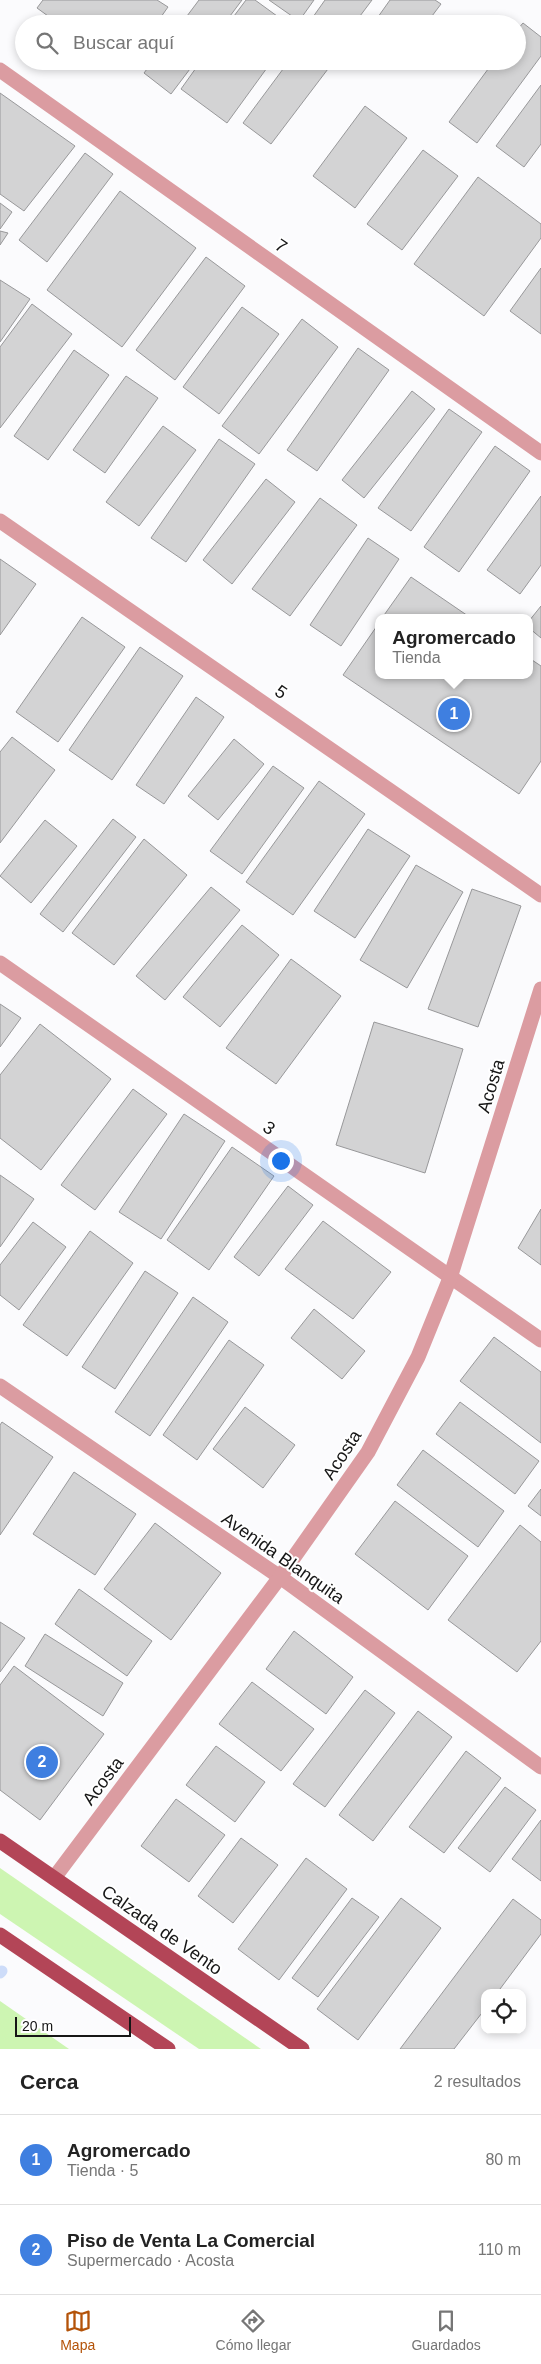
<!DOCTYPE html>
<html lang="es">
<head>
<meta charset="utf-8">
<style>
	body { margin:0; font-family:Helvetica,sans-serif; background:#f2f2f2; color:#222 }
	.controls { position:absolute; right:15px; bottom:15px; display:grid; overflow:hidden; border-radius:10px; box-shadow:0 2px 8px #0003 }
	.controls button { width:45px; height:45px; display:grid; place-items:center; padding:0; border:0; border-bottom:1px solid #e0e0e0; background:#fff; color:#222; font:25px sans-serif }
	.scale { position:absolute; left:15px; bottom:12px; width:116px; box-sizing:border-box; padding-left:5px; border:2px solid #161616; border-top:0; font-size:14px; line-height:18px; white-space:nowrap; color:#161616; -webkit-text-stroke:4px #fff; paint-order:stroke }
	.you { position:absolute; left:280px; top:1160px; width:18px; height:18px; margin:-12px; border:4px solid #fff; border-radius:50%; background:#1a73e8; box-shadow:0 0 0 8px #1a73e833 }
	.badge { display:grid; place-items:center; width:32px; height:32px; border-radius:50%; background:#b45309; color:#fff; font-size:16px; font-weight:700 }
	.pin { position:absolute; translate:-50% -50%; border:2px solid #fff; box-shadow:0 1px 5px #0006 }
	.popup { position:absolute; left:375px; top:614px; width:158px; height:65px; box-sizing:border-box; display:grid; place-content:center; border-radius:10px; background:#fff; filter:drop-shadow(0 1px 4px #0005); font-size:16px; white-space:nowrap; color:#767676 }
	.popup b { font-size:19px; color:#222 }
	.popup::after { content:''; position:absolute; left:50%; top:100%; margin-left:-10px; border:10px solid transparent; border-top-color:#fff }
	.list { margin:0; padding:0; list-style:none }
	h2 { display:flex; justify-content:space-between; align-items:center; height:65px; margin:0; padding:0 20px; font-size:21px }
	h2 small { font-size:16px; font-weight:400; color:#767676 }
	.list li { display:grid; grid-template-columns:32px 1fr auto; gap:15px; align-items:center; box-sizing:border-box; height:90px; padding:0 20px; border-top:1px solid #e0e0e0 }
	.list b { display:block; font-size:19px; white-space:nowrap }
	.list p { margin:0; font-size:16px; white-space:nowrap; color:#767676 }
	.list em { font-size:16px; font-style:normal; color:#767676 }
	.icon { flex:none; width:28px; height:28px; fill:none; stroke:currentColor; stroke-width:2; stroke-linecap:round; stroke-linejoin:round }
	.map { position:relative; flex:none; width:541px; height:2049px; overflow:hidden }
	.search { position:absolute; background:#fff; box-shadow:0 2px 8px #0003; left:15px; right:15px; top:15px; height:55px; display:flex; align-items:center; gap:12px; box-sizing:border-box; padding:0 18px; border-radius:28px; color:#767676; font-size:19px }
	.sheet { height:245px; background:#fff }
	nav { display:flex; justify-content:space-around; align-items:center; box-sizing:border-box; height:70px; border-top:1px solid #e0e0e0; background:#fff; font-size:14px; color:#767676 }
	nav a { display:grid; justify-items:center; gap:2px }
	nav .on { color:#b45309 }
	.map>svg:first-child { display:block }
	.green { fill:#cdf5b2 }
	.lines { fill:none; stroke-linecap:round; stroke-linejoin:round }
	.stream { stroke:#cddcf9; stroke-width:11 }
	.building { fill:#d3d3d4; stroke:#98989a }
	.minor { stroke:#db9ca1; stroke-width:15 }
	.major { stroke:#b34557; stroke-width:15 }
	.labels { text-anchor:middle; stroke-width:4; stroke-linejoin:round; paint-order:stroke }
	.street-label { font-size:18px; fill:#161616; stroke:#fff }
</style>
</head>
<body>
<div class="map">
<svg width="541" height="2049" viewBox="0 0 541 2049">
	<rect width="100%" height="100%" fill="#fbfbfd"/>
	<g class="green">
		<polygon points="0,1868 261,2049 199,2049 0,1914"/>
		<polygon points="0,2001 69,2049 0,2049"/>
	</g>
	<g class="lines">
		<polyline class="stream" points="0,1973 2,1971"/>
	</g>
	<g class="building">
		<polygon points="43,0 157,0 168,7 156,24 59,24 37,8"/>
		<polygon points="199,0 242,0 224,24 181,24"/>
		<polygon points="246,0 255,0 288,24 228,24"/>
		<polygon points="269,0 314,0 299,21"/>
		<polygon points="325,0 372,0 354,24 308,24"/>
		<polygon points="390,0 435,0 441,4 426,24 373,24"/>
		<polygon points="523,23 541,37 541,56 477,143 449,122 494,61 517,61 517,30"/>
		<polygon points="112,61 129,61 123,69"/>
		<polygon points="153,61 196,61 171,94 144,73"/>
		<polygon points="201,61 272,61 227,123 181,89"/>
		<polygon points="289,61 334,61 271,144 243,123"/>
		<polygon points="541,85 541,144 524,167 496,146"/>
		<polygon points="0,93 75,146 24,211 0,194"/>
		<polygon points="365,106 407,138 355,208 313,176"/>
		<polygon points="423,150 458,176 402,250 367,224"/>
		<polygon points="85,153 113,174 47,262 19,240"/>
		<polygon points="478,177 541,224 541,238 484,316 414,264"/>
		<polygon points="120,191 196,248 122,347 47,290"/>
		<polygon points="0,203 12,212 0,229"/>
		<polygon points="0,231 8,233 0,245"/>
		<polygon points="206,257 245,286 175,380 136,350"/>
		<polygon points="541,268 541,334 510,311"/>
		<polygon points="0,280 30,299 0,342"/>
		<polygon points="32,304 72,334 0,428 0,347"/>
		<polygon points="242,307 279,334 219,414 183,387"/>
		<polygon points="302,319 338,347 259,454 222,426"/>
		<polygon points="358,348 389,370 317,471 287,450"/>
		<polygon points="74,350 109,375 48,460 14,436"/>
		<polygon points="126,376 158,398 105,473 73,450"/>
		<polygon points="412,391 435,409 364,498 342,480"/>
		<polygon points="449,409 482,432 411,531 378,508"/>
		<polygon points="163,426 196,450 139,526 106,502"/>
		<polygon points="219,439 255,464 186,562 151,538"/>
		<polygon points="495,446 530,471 459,572 424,547"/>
		<polygon points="266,479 295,502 232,584 203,560"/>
		<polygon points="541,496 541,565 520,594 487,570"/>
		<polygon points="320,498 357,525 290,616 252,589"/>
		<polygon points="368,538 399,559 341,646 310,625"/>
		<polygon points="0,559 36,584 0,635"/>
		<polygon points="411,577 471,618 382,618"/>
		<polygon points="541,606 541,638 529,628 529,621"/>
		<polygon points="82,617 125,647 58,742 16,712"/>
		<polygon points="379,623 379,675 529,675 529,658 541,666 541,761 519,794 343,675"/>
		<polygon points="140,647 183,676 112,780 69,750"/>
		<polygon points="196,697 224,717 164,804 136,785"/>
		<polygon points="12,737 55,770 0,843 0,752"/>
		<polygon points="234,739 264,764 218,820 188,796"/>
		<polygon points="273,766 304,788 242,874 210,851"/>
		<polygon points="319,781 365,814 293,915 246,882"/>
		<polygon points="113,819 136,837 63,932 40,914"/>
		<polygon points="45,820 77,846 31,903 0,876"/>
		<polygon points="368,829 410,856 355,938 314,911"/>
		<polygon points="144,839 187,875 114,965 72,933"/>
		<polygon points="416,865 463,892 407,988 360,960"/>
		<polygon points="211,887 240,910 165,1000 136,976"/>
		<polygon points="472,889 521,906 478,1027 428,1009"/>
		<polygon points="242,925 279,955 220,1027 183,997"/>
		<polygon points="291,959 341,996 276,1084 226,1048"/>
		<polygon points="0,1004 21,1018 0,1047"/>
		<polygon points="374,1022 463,1049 425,1173 336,1145"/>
		<polygon points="40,1024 111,1079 41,1170 0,1138 0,1075"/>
		<polygon points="133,1089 167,1114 95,1210 61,1185"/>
		<polygon points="184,1114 225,1141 161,1239 119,1212"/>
		<polygon points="232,1147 274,1176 209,1270 167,1240"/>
		<polygon points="0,1175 34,1199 0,1247"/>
		<polygon points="288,1186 313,1205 259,1276 234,1257"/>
		<polygon points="541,1209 541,1265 518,1248"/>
		<polygon points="323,1221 391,1272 353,1319 285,1269"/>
		<polygon points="33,1222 66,1247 19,1310 0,1295 0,1265"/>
		<polygon points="90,1231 133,1263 67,1356 23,1325"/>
		<polygon points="145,1271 178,1293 115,1389 82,1367"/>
		<polygon points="193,1297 228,1322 150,1436 115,1412"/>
		<polygon points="314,1309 365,1351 342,1379 291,1338"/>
		<polygon points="494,1337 541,1372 541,1443 460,1381"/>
		<polygon points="229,1340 264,1365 197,1460 163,1435"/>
		<polygon points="460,1402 539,1461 515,1494 436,1434"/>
		<polygon points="245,1407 295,1445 263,1488 213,1449"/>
		<polygon points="2,1422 53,1457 0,1535 0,1425"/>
		<polygon points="423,1450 504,1511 478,1547 397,1485"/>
		<polygon points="74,1472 136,1514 95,1575 33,1534"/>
		<polygon points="541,1489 541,1516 528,1506"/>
		<polygon points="395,1501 468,1556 428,1610 355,1554"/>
		<polygon points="155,1523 221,1573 171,1640 104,1589"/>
		<polygon points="520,1525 541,1542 541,1641 517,1672 448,1620"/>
		<polygon points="79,1589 152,1641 127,1676 55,1624"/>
		<polygon points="0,1622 25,1638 0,1672"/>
		<polygon points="294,1631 353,1677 326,1714 266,1669"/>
		<polygon points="45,1634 123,1683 103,1716 25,1666"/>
		<polygon points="14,1666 104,1734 40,1820 0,1790 0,1685"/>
		<polygon points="252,1682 314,1729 281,1771 219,1724"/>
		<polygon points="365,1690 395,1713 325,1807 293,1784"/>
		<polygon points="418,1711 452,1737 373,1841 339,1815"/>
		<polygon points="216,1746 265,1782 235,1822 186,1785"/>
		<polygon points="466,1751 501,1778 444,1853 409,1827"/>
		<polygon points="505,1787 536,1810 490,1872 458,1848"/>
		<polygon points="176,1799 225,1835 189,1882 141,1846"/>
		<polygon points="541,1820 541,1881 512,1859"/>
		<polygon points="241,1838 278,1865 233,1923 198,1896"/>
		<polygon points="306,1858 347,1889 279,1980 238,1949"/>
		<polygon points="352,1898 379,1917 318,1997 292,1978"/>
		<polygon points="401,1898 441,1928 358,2040 317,2009"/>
		<polygon points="513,1899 541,1920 541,1934 497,1993 485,1993 485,2009 454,2049 400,2049"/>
	</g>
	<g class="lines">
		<g class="minor">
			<polyline points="0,70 541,453"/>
			<polyline points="0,521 541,895"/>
			<polyline points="0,963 541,1340"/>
			<polyline points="0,1386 280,1577 541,1767"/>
			<polyline points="54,1878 280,1577 368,1452 418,1357 450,1278 541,989"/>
		</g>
		<g class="major">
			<polyline points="0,1841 302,2049"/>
			<polyline points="0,1935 168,2049"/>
		</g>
	</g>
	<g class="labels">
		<g class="street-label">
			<text transform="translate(281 246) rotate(35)" y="6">7</text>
			<text transform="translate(281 692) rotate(35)" y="6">5</text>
			<text transform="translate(491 1086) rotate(-73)" y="6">Acosta</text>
			<text transform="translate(269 1128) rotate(35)" y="6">3</text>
			<text transform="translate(342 1455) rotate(-57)" y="6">Acosta</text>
			<text transform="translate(283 1558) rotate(35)" y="6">Avenida Blanquita</text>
			<text transform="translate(103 1781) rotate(-53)" y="6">Acosta</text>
			<text transform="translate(162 1930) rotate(35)" y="6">Calzada de Vento</text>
		</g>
	</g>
</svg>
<div class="controls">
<button><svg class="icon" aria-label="locate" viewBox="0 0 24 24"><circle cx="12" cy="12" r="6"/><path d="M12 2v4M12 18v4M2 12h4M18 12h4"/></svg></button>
</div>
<div class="scale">20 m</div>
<div class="you"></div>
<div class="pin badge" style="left:454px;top:714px;background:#3f7fe0">1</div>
<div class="popup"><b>Agromercado</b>Tienda</div>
<div class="pin badge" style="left:42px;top:1762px;background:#3f7fe0">2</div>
<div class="search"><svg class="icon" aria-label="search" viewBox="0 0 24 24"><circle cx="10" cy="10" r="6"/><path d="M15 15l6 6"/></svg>Buscar aquí</div>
</div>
<section class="sheet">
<h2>Cerca<small>2 resultados</small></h2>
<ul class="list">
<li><span class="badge" style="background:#3f7fe0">1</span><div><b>Agromercado</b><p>Tienda · 5</p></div><em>80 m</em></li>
<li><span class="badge" style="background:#3f7fe0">2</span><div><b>Piso de Venta La Comercial</b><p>Supermercado · Acosta</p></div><em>110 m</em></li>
</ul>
</section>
<nav>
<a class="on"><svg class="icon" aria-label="map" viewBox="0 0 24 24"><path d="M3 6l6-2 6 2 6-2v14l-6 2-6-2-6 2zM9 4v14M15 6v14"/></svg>Mapa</a>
<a><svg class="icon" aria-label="directions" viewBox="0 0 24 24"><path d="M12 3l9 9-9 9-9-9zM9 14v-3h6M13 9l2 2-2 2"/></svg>Cómo llegar</a>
<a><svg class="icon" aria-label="saved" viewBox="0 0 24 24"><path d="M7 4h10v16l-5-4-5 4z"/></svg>Guardados</a>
</nav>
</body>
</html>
